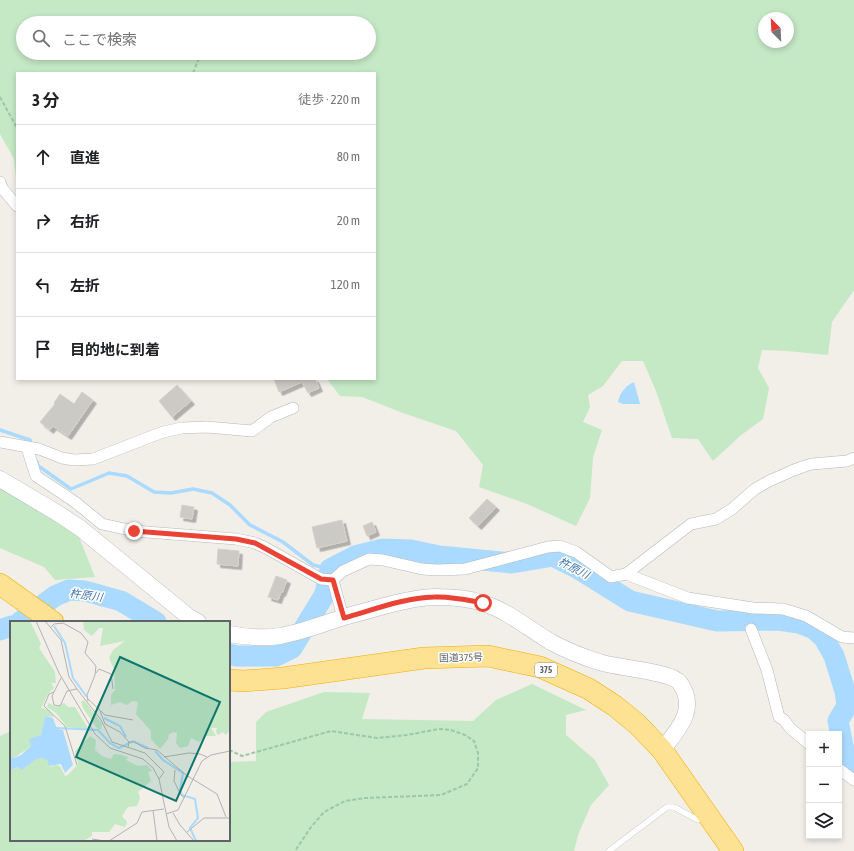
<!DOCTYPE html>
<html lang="ja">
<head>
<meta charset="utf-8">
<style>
	body { margin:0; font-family:"Asap Condensed","Noto Sans JP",sans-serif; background:#f2f2f2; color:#202124 }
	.controls { position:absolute; right:12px; bottom:12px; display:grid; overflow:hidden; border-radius:0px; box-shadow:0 2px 6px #0003 }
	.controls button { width:36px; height:36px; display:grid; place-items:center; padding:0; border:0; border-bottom:1px solid #e0e0e0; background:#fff; color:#202124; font:20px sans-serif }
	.compass { position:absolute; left:758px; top:12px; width:36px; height:36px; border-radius:50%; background:#fff; box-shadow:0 2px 6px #0003; rotate:336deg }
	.stop { position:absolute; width:12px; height:12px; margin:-9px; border:3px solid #ea4335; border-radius:50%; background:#fff }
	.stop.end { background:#ea4335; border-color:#fff; box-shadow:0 1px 4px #0008 }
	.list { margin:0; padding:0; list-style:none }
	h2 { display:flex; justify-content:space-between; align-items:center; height:52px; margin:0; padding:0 16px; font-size:17px }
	h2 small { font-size:13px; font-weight:400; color:#757577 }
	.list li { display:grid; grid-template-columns:26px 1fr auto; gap:12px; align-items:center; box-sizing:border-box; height:64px; padding:0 16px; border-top:1px solid #e0e0e0 }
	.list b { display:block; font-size:15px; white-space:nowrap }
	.list em { font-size:13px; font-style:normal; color:#757577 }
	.icon { flex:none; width:22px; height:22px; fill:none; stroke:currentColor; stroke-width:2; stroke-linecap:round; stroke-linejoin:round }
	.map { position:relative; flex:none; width:854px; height:851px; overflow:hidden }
	.search { position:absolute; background:#fff; box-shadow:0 2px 6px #0003; left:16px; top:16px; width:360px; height:44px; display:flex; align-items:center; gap:10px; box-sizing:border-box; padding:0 14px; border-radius:22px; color:#757577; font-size:15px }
	.panel { position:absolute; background:#fff; box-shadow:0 2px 6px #0003; left:16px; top:72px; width:360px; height:308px; border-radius:0px }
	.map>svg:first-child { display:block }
	.green { fill:#c5e8c5; fill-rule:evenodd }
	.water { fill:#aadaff }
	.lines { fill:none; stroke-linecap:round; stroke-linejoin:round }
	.stream { stroke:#aadaff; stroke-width:3.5 }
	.river { stroke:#aadaff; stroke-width:21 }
	.building { fill:#cccac5; stroke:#d6d1c6; filter:url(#shadow) }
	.lane-casing { stroke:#b5b8bc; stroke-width:6 }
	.street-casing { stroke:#b5b8bc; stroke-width:12 }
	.secondary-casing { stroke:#b6babf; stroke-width:17 }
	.highway-casing { stroke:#f9ab00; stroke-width:22 }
	.path { stroke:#9cc7a9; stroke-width:2; stroke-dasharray:4 2; stroke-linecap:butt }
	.lane { stroke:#fff; stroke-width:5.5 }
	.street { stroke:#fff; stroke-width:11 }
	.secondary { stroke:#fff; stroke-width:16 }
	.highway { stroke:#fde293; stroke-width:21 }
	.route { stroke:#ea4335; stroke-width:5 }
	.labels { text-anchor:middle; stroke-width:3; stroke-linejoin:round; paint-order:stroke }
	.shield { fill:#fff; stroke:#8f9295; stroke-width:1 }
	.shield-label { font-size:9px; font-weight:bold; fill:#5f6368 }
	.street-label { font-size:10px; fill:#5f6368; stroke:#fff }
	.water-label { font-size:11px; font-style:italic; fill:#4174aa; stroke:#fff }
	.inset-river { fill:none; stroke:#aadaff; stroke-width:2 }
	.inset-road { fill:none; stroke:#b3b3b1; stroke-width:1 }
	.view { fill:#0f766e; fill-opacity:0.15; stroke:#0f766e; stroke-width:2 }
	.inset-edge { fill:none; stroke:#5f6368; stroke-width:2 }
</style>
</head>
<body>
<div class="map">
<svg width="854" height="851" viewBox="0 0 854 851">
	<defs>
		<filter id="shadow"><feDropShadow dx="3.5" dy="3.5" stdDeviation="0" flood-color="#0004"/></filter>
	</defs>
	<rect width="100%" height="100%" fill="#f1efe8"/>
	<g class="green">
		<path d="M 0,0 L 854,0 L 854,290 L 832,322 L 828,355 L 787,351 L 762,350 L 758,368 L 769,388 L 763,419 L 740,436 L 713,461 L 698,439 L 672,438 L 656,391 L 643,361 L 622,361 L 603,386 L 588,395 L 590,407 L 583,422 L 602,430 L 593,457 L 590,498 L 576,526 L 527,504 L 479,487 L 483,465 L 456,431 L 403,413 L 362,397 L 340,396 L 327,379 L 375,379 L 375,73 L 17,73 L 17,187 L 14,159 L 0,134 ZM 764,18 L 788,18 L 788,42 L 764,42 ZM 23,23 L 369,23 L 369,53 L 23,53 Z"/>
		<polygon points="0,488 44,513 79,537 95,577 55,580 44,567 0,548"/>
		<polygon points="532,684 586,710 566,715 566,735 595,760 609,785 591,805 578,835 574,851 0,851 0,736 11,731 11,840 229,840 229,762 256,761 256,722 266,712 324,692 370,693 362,719 473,721 496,700"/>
	</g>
	<path class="water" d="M 634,382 L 640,404 L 623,404 L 618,402 C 619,394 626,385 634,382 Z"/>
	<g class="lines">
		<g class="stream">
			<polyline points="0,430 30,440 32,447"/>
			<polyline points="37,462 37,465 71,489 109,473 127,476 154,492 171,493 193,489 212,493 230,505 250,525 283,542 313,565 330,569"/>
		</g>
		<g class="river">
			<polyline points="20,622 55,596 69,590 85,591 121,601 156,622"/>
			<polyline points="0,630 11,626"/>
			<polyline points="229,654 237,656 276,656 292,648 325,594 330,569 355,556 383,549 411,550 439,556 512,563 553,556 577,568 630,601 717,621 778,620 799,623 814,629 824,638 834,656 845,691 847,706 838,721 846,760 854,767"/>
		</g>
	</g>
	<g class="building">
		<polygon points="274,379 315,379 319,388 308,393 302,382 279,392"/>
		<polygon points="177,385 191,401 172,417 159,401"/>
		<polygon points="82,392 93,400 68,436 53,426 50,430 40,422 55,404 54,403 60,394 74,404"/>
		<polygon points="487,499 496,507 478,526 469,518"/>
		<polygon points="182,505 194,507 192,519 180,517"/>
		<polygon points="342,520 347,541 317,548 312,527"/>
		<polygon points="372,522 376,532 367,536 363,526"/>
		<polygon points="218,549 239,551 238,566 217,564"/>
		<polygon points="276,576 287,580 282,593 281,592 278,600 268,597"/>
	</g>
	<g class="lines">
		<defs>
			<polyline id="lane" points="609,851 667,807 674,807 698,820 704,816"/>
			<g id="street">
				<polyline points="0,182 2,188 17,206"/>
				<polyline points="0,442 39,449 62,458 74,460 93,459 163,432 182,428 207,427 252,431 271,417 293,408"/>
				<polyline points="27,448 36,476 75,502 102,524 134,531 236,539 255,543 266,548 321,579 333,580"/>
				<polyline points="626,574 688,598 753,608 783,609 806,616 842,637 854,638"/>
				<polyline points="343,618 333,580 343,571 369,559 383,560 422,569 437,570 465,569 548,547 560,546 576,552 611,577 626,574 691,524 716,519 732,509 755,489 769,481 794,470 805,466 812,464 847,461 854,458"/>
				<polyline points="751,629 767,670 779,717 784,720 790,728 809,744"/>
				<polyline points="839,769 854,780"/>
			</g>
			<g id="secondary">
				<polyline points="0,479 59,514 80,528 189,617 198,622"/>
				<path d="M 229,634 C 246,637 263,639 280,636 C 302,632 323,624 344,617 C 359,613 373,609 388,605 C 404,601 419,597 435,597 C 451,597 468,598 483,603 C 508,611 529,629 551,642 C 566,650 583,657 599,662 C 616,668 671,671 680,683 C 698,709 678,730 662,750"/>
			</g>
			<g id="highway">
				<polyline points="0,584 53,622"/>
				<polyline points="229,680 243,681 283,678 424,658 488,656 540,667 589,689 615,706 637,724 662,750 733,851"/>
			</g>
		</defs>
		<use href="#lane" class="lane-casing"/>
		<use href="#street" class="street-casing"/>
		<use href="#secondary" class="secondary-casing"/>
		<use href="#highway" class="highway-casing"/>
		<g class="path">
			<polyline points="215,23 217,19"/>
			<polyline points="193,73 201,53"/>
			<polyline points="0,97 17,128"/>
			<polyline points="229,750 242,756 331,731 377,738 407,735 439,729 451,730 465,735 474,741 478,753 478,768 467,784 441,795 365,798 345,801 324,812 311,827 295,851"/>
		</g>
		<use href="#lane" class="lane"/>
		<use href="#street" class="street"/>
		<use href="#secondary" class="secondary"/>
		<use href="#highway" class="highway"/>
	</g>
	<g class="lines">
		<path class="route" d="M 134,531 L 236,539 L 255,543 L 321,579 L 333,580 L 344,618 C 373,610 403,598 434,597 C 451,596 467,600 483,603"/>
	</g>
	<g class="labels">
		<rect class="shield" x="535" y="663" width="22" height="14" rx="3"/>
		<g class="shield-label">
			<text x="546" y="673">375</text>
		</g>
		<g class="street-label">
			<text transform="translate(461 657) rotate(-1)" y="4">国道375号</text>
		</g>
		<g class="water-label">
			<text transform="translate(574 568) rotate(28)" y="4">杵原川</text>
			<text transform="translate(86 595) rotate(8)" y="4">杵原川</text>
		</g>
	</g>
	<g transform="translate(10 621)">
		<rect width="220" height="220" fill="#f1efe8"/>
		<path d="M 0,0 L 20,0 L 31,23 L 29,27 L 45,51 L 46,62 L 41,62 L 44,67 L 38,73 L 31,87 L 39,89 L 44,96 L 35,95 L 31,114 L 20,118 L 21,125 L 4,137 L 0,135 ZM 73,0 L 220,0 L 220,109 L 216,114 L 213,111 L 208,114 L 206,111 L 207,107 L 201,107 L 206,115 L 195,115 L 189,121 L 181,117 L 178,125 L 170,127 L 166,122 L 167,112 L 164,111 L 159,113 L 158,118 L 150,128 L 141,118 L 141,110 L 126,93 L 128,81 L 122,80 L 117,84 L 110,81 L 101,84 L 101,74 L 105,69 L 104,48 L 99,37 L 103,29 L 115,20 L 90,25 L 93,7 L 89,7 L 82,15 L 74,9 ZM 74,79 L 92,103 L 91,109 L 87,107 L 73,87 L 71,81 ZM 39,82 L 46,86 L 54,82 L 58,86 L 65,86 L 79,109 L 57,106 L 46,92 L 37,86 ZM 80,115 L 86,119 L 85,129 L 92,135 L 101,138 L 104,133 L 112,134 L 118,136 L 116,139 L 128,145 L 137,144 L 142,150 L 138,151 L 141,160 L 128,171 L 130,177 L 127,185 L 118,186 L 112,195 L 117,201 L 115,206 L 105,203 L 99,211 L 82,211 L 82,215 L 73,220 L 0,220 L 0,145 L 2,149 L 7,146 L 14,148 L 26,137 L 31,137 L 37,139 L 41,146 L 45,144 L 50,145 L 55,155 L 58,154 L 68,143 L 65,130 Z" fill="#c5e8c5"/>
		<path d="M 35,95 L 43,97 L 47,108 L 53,109 L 63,144 L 55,152 L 51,143 L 39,145 L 37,139 L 31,137 L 26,138 L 12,149 L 7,146 L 1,149 L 0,135 L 4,137 L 11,134 L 21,125 L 19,118 L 31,114 Z" fill="#aadaff"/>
		<path class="inset-river" d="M 44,5 L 55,22 L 63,57 L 77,76M 94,97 L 110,105 L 116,116M 46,107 L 88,109 L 100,122 L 109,127 L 123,120 L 138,127M 145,130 L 153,139 L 173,152 L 170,169 L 172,174 L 185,178 L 188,197 L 180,207 L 186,220"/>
		<path class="inset-road" d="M 26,0 L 49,52 L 85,113 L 100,127 L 133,138 L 143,147 L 149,158 L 159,206 L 167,220M 35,0 L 51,19 L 59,56 L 67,68M 41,6 L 44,3 L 53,2 L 71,12 L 78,21 L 75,32 L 86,45 L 85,54 L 77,74 L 78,80M 86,52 L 89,48 L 101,53 L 103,68M 51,57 L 42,75 L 44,84 L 50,85 L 57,70 L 67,68 L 91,99 L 102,121 L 135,132 L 154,151 L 149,158M 44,71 L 39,73 L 34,85 L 55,105 L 67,144M 78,78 L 95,94 L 123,99M 90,90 L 95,103 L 110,111 L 119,121M 118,126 L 119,121 L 124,121 L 135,127 L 147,129 L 176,154 L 207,173 L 216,196M 154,136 L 179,132 L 190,133 L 197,136M 165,149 L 164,160 L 171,174 L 175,177M 143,189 L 147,220M 163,192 L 170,204 L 184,220M 156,193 L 168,189 L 192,140 L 201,134 L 220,130M 177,211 L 194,197 L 220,197M 82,218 L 95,220M 99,220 L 127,202 L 132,191 L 154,188"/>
		<path class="view" d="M 110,36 L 210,81 L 166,180 L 66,136 Z"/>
		<rect width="220" height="220" class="inset-edge"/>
	</g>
</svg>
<div class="controls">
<button>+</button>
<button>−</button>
<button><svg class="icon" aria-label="layers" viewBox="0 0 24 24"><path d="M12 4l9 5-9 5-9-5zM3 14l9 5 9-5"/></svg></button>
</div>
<svg class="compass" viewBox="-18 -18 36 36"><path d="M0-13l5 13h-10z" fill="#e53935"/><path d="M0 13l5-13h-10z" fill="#757577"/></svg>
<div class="stop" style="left:483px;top:603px"></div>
<div class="stop end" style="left:134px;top:531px"></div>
<div class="search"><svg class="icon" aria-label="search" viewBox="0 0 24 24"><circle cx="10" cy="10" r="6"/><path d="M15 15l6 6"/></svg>ここで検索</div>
<section class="panel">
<h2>3 分<small>徒歩 · 220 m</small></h2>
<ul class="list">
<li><svg class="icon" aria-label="ahead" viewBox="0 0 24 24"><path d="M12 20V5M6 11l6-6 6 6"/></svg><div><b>直進</b></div><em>80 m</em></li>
<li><svg class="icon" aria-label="right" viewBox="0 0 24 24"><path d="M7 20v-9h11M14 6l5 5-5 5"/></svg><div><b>右折</b></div><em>20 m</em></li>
<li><svg class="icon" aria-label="left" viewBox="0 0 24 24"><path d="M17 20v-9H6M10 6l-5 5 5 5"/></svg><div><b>左折</b></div><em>120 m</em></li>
<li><svg class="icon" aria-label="arrive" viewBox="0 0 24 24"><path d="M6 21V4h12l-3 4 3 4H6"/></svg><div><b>目的地に到着</b></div></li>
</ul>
</section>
</div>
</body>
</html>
